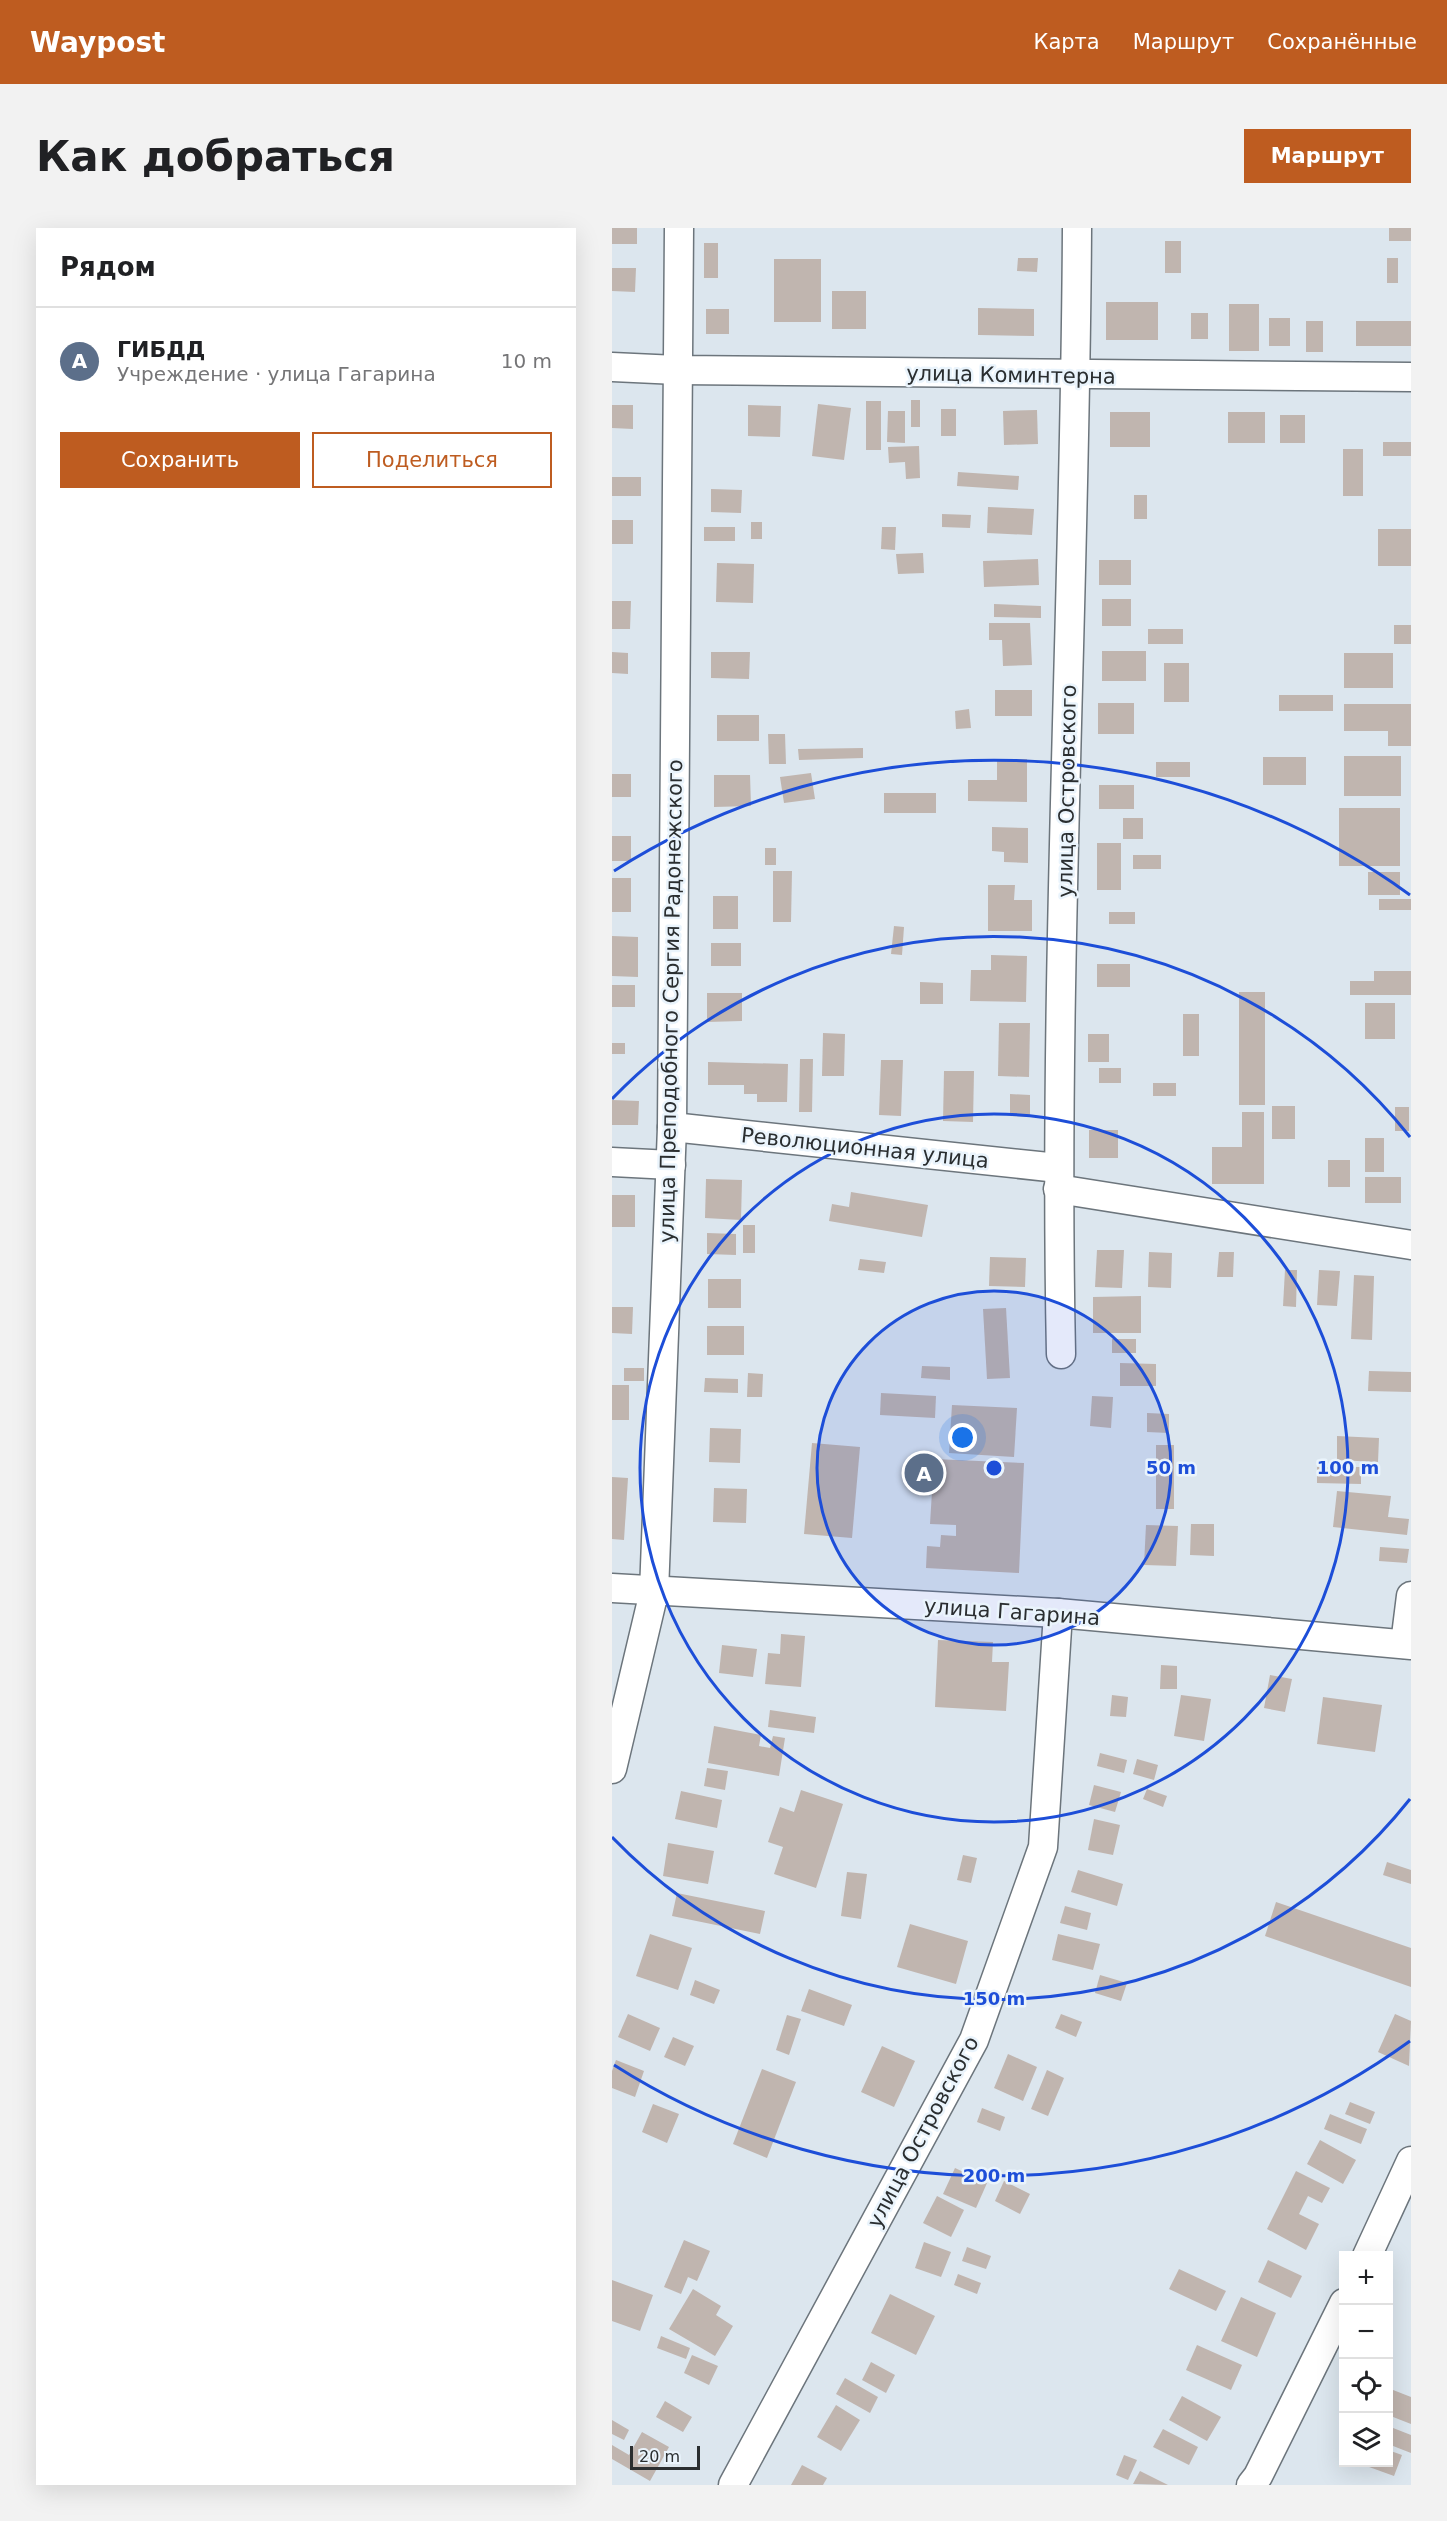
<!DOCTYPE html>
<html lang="ru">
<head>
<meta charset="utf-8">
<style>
	body { margin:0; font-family:"DejaVu Sans",sans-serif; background:#f2f2f2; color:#202124 }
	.controls { position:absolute; right:18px; bottom:18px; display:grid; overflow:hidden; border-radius:0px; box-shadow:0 6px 24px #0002 }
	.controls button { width:54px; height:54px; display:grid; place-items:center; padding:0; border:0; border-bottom:2px solid #e0e0e0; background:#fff; color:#202124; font:30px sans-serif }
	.scale { position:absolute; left:18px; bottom:15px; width:70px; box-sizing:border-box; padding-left:6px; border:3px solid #2a2e30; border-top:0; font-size:16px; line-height:21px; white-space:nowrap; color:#2a2e30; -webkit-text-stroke:4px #eaf4fc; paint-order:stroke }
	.you { position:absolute; left:351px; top:1210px; width:21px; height:21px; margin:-15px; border:4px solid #fff; border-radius:50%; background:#1a73e8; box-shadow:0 0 0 9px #1a73e833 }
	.badge { display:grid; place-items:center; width:39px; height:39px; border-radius:50%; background:#be5c20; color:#fff; font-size:20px; font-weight:700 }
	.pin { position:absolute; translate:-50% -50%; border:3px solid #fff; box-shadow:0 2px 6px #0006 }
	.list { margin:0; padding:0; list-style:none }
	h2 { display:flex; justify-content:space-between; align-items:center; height:78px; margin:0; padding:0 24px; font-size:26px }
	h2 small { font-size:20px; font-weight:400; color:#757577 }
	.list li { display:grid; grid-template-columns:39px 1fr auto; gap:18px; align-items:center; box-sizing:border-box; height:108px; padding:0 24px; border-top:2px solid #e0e0e0 }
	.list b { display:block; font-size:22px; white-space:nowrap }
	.list p { margin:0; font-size:20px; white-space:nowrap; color:#757577 }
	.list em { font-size:20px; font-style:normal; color:#757577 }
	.actions { display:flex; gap:12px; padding:18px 24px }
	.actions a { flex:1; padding:14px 0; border:2px solid #be5c20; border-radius:0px; text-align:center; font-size:21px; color:#be5c20 }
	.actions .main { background:#be5c20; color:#fff }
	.icon { flex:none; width:33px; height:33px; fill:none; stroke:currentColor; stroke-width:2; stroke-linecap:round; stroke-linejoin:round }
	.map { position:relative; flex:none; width:799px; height:2257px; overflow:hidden; border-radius:0px }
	header { display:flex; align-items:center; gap:36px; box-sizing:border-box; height:84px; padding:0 30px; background:#be5c20; color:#fff }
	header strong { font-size:28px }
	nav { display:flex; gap:33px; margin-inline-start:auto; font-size:21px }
	.intro { display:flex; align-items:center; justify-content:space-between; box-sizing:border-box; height:144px; padding:0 36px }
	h1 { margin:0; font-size:42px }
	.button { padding:15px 27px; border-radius:0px; background:#be5c20; color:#fff; font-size:21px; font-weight:700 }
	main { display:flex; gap:36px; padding:0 36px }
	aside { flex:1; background:#fff; border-radius:0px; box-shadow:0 6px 24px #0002 }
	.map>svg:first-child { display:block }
	.building { fill:#c0b5af }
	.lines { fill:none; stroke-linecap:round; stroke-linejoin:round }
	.minor-casing { stroke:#6c757c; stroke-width:31 }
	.minor { stroke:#fff; stroke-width:28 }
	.ring { fill:none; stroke:#1d4ed8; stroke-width:3 }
	.labels { text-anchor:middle; stroke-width:5; stroke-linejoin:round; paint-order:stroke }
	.street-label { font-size:21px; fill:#2a2e30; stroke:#eaf4fc }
	.centre { fill:#1d4ed8; stroke:#eaf4fc; stroke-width:3 }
	.ring-label { font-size:18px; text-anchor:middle; font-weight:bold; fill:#1d4ed8; stroke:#eaf4fc; stroke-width:5; stroke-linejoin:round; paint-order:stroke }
</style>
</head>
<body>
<header>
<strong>Waypost</strong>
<nav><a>Карта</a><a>Маршрут</a><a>Сохранённые</a></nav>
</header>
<div class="intro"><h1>Как добраться</h1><a class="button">Маршрут</a></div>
<main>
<aside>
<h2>Рядом<small></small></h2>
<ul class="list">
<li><span class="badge" style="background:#5c6f8a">A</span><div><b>ГИБДД</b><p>Учреждение · улица Гагарина</p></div><em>10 m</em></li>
</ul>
<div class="actions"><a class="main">Сохранить</a><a>Поделиться</a></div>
</aside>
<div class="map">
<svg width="799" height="2257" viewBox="0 0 799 2257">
	<rect width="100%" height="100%" fill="#dce6ee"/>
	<g class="building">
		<rect x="0" y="0" width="25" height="16"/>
		<rect x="777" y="0" width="22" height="13"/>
		<rect x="553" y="13" width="16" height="32"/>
		<rect x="92" y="15" width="14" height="35"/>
		<polygon points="406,30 426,30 425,44 405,43"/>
		<rect x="775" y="30" width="11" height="25"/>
		<rect x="162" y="31" width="47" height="63"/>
		<polygon points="0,40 24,40 23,64 0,63"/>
		<rect x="220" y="63" width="34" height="38"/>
		<rect x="494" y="74" width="52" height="38"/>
		<rect x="617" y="76" width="30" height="47"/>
		<polygon points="366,80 422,81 422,108 366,107"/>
		<rect x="94" y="81" width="23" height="25"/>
		<rect x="579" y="85" width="17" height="26"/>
		<rect x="657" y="90" width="21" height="28"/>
		<rect x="694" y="93" width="17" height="31"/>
		<rect x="744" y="93" width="55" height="25"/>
		<rect x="299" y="172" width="9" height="27"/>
		<rect x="254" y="173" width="15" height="49"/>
		<polygon points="206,176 239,180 232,232 200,228"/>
		<polygon points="0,177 21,177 21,201 0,200"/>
		<polygon points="136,177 169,178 168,209 136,208"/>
		<rect x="329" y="181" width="15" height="27"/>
		<polygon points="425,182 426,216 392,217 391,183"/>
		<polygon points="276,183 293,183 293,215 275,214"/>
		<rect x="498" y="184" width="40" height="35"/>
		<rect x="616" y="184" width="37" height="31"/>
		<rect x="668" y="187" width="25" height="28"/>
		<rect x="771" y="214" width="28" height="14"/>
		<polygon points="307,218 308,250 294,251 293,234 277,235 276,219"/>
		<rect x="731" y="221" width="20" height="47"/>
		<polygon points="346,244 407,248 406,262 345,258"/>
		<rect x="0" y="249" width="29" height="19"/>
		<polygon points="99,261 130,262 129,285 99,284"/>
		<rect x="522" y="267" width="13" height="24"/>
		<polygon points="376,279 422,281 420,307 375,305"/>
		<polygon points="330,286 359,287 358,300 330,299"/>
		<rect x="0" y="292" width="21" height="24"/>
		<rect x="139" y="294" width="11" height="17"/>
		<rect x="92" y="299" width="31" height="14"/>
		<polygon points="270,299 284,299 283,322 269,321"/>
		<rect x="766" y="301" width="33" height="37"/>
		<polygon points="311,325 312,345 286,346 284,326"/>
		<polygon points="426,331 427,357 372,359 371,333"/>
		<rect x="487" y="332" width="32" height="25"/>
		<polygon points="105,335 142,336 141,375 104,374"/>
		<rect x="490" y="371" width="29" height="27"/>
		<polygon points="0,373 19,373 18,401 0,401"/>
		<polygon points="382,376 429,378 429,390 382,389"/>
		<polygon points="377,395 418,395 420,437 391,438 390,412 377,412"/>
		<rect x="782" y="397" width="17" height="19"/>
		<rect x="536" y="401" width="35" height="15"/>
		<rect x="490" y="423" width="44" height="30"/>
		<polygon points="0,424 16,425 16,446 0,445"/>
		<polygon points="99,424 138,424 137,451 99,450"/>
		<rect x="732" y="425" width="49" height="35"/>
		<rect x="552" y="435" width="25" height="39"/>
		<rect x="383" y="462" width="37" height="26"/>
		<rect x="667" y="467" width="54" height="16"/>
		<rect x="486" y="475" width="36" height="31"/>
		<polygon points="732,476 799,476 799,518 776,518 776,503 732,503"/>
		<polygon points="357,481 359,500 344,501 343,483"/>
		<rect x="105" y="487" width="42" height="26"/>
		<polygon points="156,506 173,506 174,536 157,536"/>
		<polygon points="251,520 251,530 187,532 186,521"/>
		<rect x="732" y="528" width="57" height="40"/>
		<rect x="651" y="529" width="43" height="28"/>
		<polygon points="385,531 415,531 415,574 356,573 356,552 385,552"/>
		<rect x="544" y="534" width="34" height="15"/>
		<polygon points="199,545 203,571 172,575 168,549"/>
		<rect x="0" y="546" width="19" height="23"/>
		<polygon points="102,547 138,547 139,578 102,579"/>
		<rect x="487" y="557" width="35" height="24"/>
		<rect x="272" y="565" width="52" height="20"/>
		<rect x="727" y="580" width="61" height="58"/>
		<rect x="511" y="590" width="20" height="21"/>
		<polygon points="380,599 416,600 416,635 392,634 392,624 380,623"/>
		<rect x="0" y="608" width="19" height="25"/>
		<rect x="485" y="615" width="24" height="47"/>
		<rect x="153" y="620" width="11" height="17"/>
		<rect x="521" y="627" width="28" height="14"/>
		<polygon points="161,643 180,643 179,694 161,694"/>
		<rect x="756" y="644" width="32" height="23"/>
		<rect x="0" y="650" width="19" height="34"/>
		<polygon points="376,657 403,657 402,672 420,672 420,703 376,703"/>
		<rect x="101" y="668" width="25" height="33"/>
		<rect x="767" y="671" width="32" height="11"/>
		<rect x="497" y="684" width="26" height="12"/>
		<polygon points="282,698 292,699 290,727 279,726"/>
		<polygon points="0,708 26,709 26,749 0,748"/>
		<rect x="99" y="715" width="30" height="23"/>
		<polygon points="379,727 415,728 414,774 358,773 359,742 379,742"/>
		<rect x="485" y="736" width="33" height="23"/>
		<polygon points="762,743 799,743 799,767 738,767 738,753 762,753"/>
		<polygon points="308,754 331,755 331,776 308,776"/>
		<rect x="0" y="757" width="23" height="22"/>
		<rect x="627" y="764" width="26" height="113"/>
		<polygon points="95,765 130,765 130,793 95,794"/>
		<rect x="753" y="775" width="30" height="36"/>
		<rect x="571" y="786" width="16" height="42"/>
		<polygon points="387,795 418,795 417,849 386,848"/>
		<polygon points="211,805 233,806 232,848 210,848"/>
		<rect x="476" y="806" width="21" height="28"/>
		<rect x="0" y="815" width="13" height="11"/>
		<polygon points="188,831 201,831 200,884 187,884"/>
		<polygon points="269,832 291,832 289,888 267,887"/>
		<polygon points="96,834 176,836 175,874 145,874 145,866 132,866 132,857 96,857"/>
		<rect x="487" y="840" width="22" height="15"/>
		<polygon points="332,843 362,843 361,894 331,893"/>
		<rect x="541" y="855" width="23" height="13"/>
		<polygon points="398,866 418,867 418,889 398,888"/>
		<polygon points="0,872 27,873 26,897 0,897"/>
		<rect x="660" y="878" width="23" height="33"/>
		<rect x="783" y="879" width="14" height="24"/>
		<polygon points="630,884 652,884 652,956 600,956 600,919 630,919"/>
		<rect x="477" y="902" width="29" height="28"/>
		<rect x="753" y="910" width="19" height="34"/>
		<rect x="716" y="932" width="22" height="27"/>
		<rect x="753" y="949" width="36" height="26"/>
		<polygon points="94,951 130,952 129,992 93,990"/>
		<polygon points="239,964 316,977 310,1009 217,993 220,976 237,979"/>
		<rect x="0" y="967" width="23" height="32"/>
		<rect x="131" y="997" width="12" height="28"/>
		<polygon points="95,1005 124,1006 124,1027 95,1026"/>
		<polygon points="485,1022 512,1022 510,1060 483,1059"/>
		<polygon points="537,1024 560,1025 559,1060 536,1059"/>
		<polygon points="607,1024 622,1024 621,1049 605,1049"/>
		<polygon points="378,1029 414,1030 413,1059 377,1058"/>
		<polygon points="248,1031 274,1034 272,1045 246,1042"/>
		<polygon points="673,1042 685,1042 684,1079 671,1078"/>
		<polygon points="707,1042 728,1043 725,1078 705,1077"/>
		<polygon points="742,1047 762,1048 760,1112 739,1111"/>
		<rect x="96" y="1051" width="33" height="29"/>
		<polygon points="529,1068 529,1105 481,1105 481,1069"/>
		<polygon points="0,1079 21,1079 20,1106 0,1105"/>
		<polygon points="394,1080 398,1150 375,1151 371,1081"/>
		<rect x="95" y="1098" width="37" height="29"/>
		<rect x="500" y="1111" width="24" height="14"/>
		<polygon points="508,1135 544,1136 544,1158 508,1158"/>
		<polygon points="310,1138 338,1139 338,1152 309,1150"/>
		<rect x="12" y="1140" width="20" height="13"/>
		<polygon points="757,1143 799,1144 799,1164 756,1163"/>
		<polygon points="136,1145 151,1146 150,1169 135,1169"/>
		<polygon points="93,1150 126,1151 126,1165 92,1164"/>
		<rect x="0" y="1157" width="17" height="35"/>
		<polygon points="269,1165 324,1168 323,1190 268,1187"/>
		<polygon points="480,1168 501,1169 499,1200 478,1198"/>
		<polygon points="340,1177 405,1180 402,1229 337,1225"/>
		<polygon points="535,1185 557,1186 557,1205 535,1204"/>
		<polygon points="98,1200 129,1201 128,1235 97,1234"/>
		<polygon points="725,1208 767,1210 766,1234 725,1232"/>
		<polygon points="200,1215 248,1219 240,1310 192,1306"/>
		<rect x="544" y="1217" width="18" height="64"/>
		<polygon points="322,1231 412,1235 407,1345 314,1340 315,1318 328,1319 329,1307 344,1308 344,1297 318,1296"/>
		<polygon points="705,1239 749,1239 749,1256 705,1255"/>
		<polygon points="0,1249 16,1250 12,1312 0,1311"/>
		<polygon points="102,1260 135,1261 134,1295 101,1294"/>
		<polygon points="725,1263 779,1268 776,1289 797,1291 795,1307 721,1299"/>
		<polygon points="579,1296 602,1296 602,1328 578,1327"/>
		<polygon points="534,1297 566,1298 564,1338 532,1337"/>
		<polygon points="768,1319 797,1321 795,1335 767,1333"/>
		<polygon points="169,1406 193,1408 189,1459 153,1456 156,1425 168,1426"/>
		<polygon points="326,1412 381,1414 380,1434 397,1434 394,1483 323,1479"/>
		<polygon points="110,1417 145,1421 141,1449 107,1445"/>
		<polygon points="549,1437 565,1438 565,1461 548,1461"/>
		<polygon points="658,1447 680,1451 673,1484 652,1480"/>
		<polygon points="500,1467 516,1469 514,1489 498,1488"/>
		<polygon points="569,1467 599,1471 592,1513 562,1508"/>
		<polygon points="711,1469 770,1477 763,1524 705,1516"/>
		<polygon points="158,1482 204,1489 202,1505 156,1499"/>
		<polygon points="102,1498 149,1507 147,1518 158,1520 161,1508 173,1510 167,1548 96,1535"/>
		<polygon points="488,1525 515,1532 512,1545 485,1538"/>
		<polygon points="525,1531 546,1537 542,1552 521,1546"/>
		<polygon points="95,1540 116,1543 113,1562 92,1558"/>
		<polygon points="482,1557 509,1564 503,1584 477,1577"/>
		<polygon points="535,1561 555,1568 551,1579 531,1571"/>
		<polygon points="189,1562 231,1576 204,1660 162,1646 171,1619 156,1614 168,1579 182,1584"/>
		<polygon points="69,1563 110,1572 105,1600 63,1591"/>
		<polygon points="482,1591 508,1597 501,1627 476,1622"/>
		<polygon points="56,1615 102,1623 96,1656 51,1648"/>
		<polygon points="351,1627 365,1630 359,1655 345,1652"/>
		<polygon points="775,1634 799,1642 799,1656 771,1647"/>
		<polygon points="466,1642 511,1656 505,1678 459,1664"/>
		<polygon points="235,1644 255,1646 249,1691 229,1688"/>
		<polygon points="65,1665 153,1683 148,1706 60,1688"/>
		<polygon points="664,1674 799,1720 799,1759 653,1708"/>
		<polygon points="453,1678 479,1685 475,1702 448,1695"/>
		<polygon points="298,1696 356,1713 344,1756 285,1739"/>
		<polygon points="38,1706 80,1720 66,1762 24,1748"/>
		<polygon points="446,1706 488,1716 481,1742 440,1732"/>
		<polygon points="488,1747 515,1755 509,1773 483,1765"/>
		<polygon points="83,1752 108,1762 102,1776 78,1767"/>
		<polygon points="197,1761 240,1777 232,1798 189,1783"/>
		<polygon points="16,1786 48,1800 38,1823 6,1809"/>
		<polygon points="449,1786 470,1794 464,1809 443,1800"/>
		<polygon points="783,1786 799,1793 797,1838 766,1824"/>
		<polygon points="175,1787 189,1791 177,1827 164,1822"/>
		<polygon points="61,1809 82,1818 73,1838 52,1829"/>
		<polygon points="270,1818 303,1833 282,1879 249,1864"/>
		<polygon points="396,1826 425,1839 411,1873 382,1860"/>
		<polygon points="4,1832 32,1843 23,1869 0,1860 0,1843"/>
		<polygon points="150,1841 184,1854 155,1930 121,1916"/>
		<polygon points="435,1842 452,1850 436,1888 419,1881"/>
		<polygon points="738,1874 763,1884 758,1896 733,1886"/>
		<polygon points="41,1876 67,1886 55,1915 30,1904"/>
		<polygon points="370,1880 393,1889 388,1903 365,1894"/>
		<polygon points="718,1886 755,1901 749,1916 712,1901"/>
		<polygon points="708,1912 744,1932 731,1956 695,1936"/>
		<polygon points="343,1940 375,1955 364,1980 331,1966"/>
		<polygon points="684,1943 718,1960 710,1975 696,1968 687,1986 707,1996 694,2022 655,2001"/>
		<polygon points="392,1953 418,1966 408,1986 383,1973"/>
		<polygon points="325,1968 352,1982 339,2009 311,1995"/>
		<polygon points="72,2012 98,2023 85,2053 76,2049 69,2066 52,2059"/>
		<polygon points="312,2014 339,2024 329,2049 303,2040"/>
		<polygon points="355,2019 379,2028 374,2041 350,2033"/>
		<polygon points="656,2032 690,2048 679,2070 646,2054"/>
		<polygon points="567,2041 614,2063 604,2083 557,2061"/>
		<polygon points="346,2046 369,2055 365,2066 342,2057"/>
		<polygon points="0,2052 41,2067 28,2103 0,2093"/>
		<polygon points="81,2061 109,2078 104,2087 121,2098 103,2128 57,2101"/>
		<polygon points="278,2066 323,2088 304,2127 259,2105"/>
		<polygon points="629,2069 664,2085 645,2129 609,2113"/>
		<polygon points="49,2108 78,2120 74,2131 45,2120"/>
		<polygon points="585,2117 630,2137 619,2162 574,2142"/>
		<polygon points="80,2127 106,2138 97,2157 72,2145"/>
		<polygon points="259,2134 283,2147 274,2165 250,2152"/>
		<polygon points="233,2150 266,2169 258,2185 224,2166"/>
		<polygon points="776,2160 799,2169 799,2196 776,2187"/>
		<polygon points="570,2168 609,2189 595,2213 557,2192"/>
		<polygon points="53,2173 80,2189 71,2204 44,2189"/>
		<polygon points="224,2177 248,2192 229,2223 205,2209"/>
		<polygon points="0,2192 17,2202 12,2212 0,2206"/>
		<polygon points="776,2198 799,2207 799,2225 776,2216"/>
		<polygon points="551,2201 586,2219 577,2237 541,2219"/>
		<polygon points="30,2204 57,2219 38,2253 0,2231 0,2217 17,2227"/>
		<polygon points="776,2222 790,2227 782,2248 746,2235 776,2234"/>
		<polygon points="512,2227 525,2232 516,2252 504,2247"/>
		<polygon points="190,2237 215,2250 211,2257 179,2257"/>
		<polygon points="528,2243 556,2257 521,2256"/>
	</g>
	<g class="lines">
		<defs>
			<g id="minor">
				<polyline points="0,139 65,142 799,149"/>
				<polyline points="60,899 446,940"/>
				<polyline points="0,934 59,937"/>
				<polyline points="446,961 799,1017"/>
				<path d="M 449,1126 C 441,751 463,375 465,0"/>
				<polyline points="0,1360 446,1385 799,1417"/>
				<polyline points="793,1416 799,1368"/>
				<polyline points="0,1541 42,1364 60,899 67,0"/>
				<polyline points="755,2028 799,1933"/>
				<polyline points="121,2257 362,1812 431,1619 446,1385"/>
				<polyline points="639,2257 646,2248 732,2075"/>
			</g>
		</defs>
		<use href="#minor" class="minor-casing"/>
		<use href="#minor" class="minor"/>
	</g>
	<circle cx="382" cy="1240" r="177" fill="#1d4ed8" fill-opacity=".12"/>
	<g class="ring">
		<circle cx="382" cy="1240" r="177"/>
		<circle cx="382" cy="1240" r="354"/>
		<path d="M798 1571A531 531 0 0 1 0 1609M0 871A531 531 0 0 1 798 909"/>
		<path d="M798 1813A708 708 0 0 1 2 1837M2 643A708 708 0 0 1 798 667"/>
	</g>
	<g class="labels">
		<g class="street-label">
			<text transform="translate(399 147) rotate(1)" y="7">улица Коминтерна</text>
			<text transform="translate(455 563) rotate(-89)" y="7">улица Островского</text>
			<text transform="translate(59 773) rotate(-89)" y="7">улица Преподобного Сергия Радонежского</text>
			<text transform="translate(253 920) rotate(6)" y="7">Революционная улица</text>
			<text transform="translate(400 1384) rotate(4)" y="7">улица Гагарина</text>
			<text transform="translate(311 1904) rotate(-62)" y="7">улица Островского</text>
		</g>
	</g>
	<circle cx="382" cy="1240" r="9" class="centre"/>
	<g class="ring-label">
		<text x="559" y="1246">50 m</text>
		<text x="736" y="1246">100 m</text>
		<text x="382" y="1777">150 m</text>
		<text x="382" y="1954">200 m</text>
	</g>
</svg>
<div class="controls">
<button>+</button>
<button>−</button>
<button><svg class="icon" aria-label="locate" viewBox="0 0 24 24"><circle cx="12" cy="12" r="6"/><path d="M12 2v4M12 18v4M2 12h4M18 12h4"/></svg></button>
<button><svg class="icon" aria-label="layers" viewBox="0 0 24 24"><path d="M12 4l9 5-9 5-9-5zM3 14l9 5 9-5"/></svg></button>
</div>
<div class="scale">20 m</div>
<div class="you"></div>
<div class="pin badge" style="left:312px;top:1245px;background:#5c6f8a">A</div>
</div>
</main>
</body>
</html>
